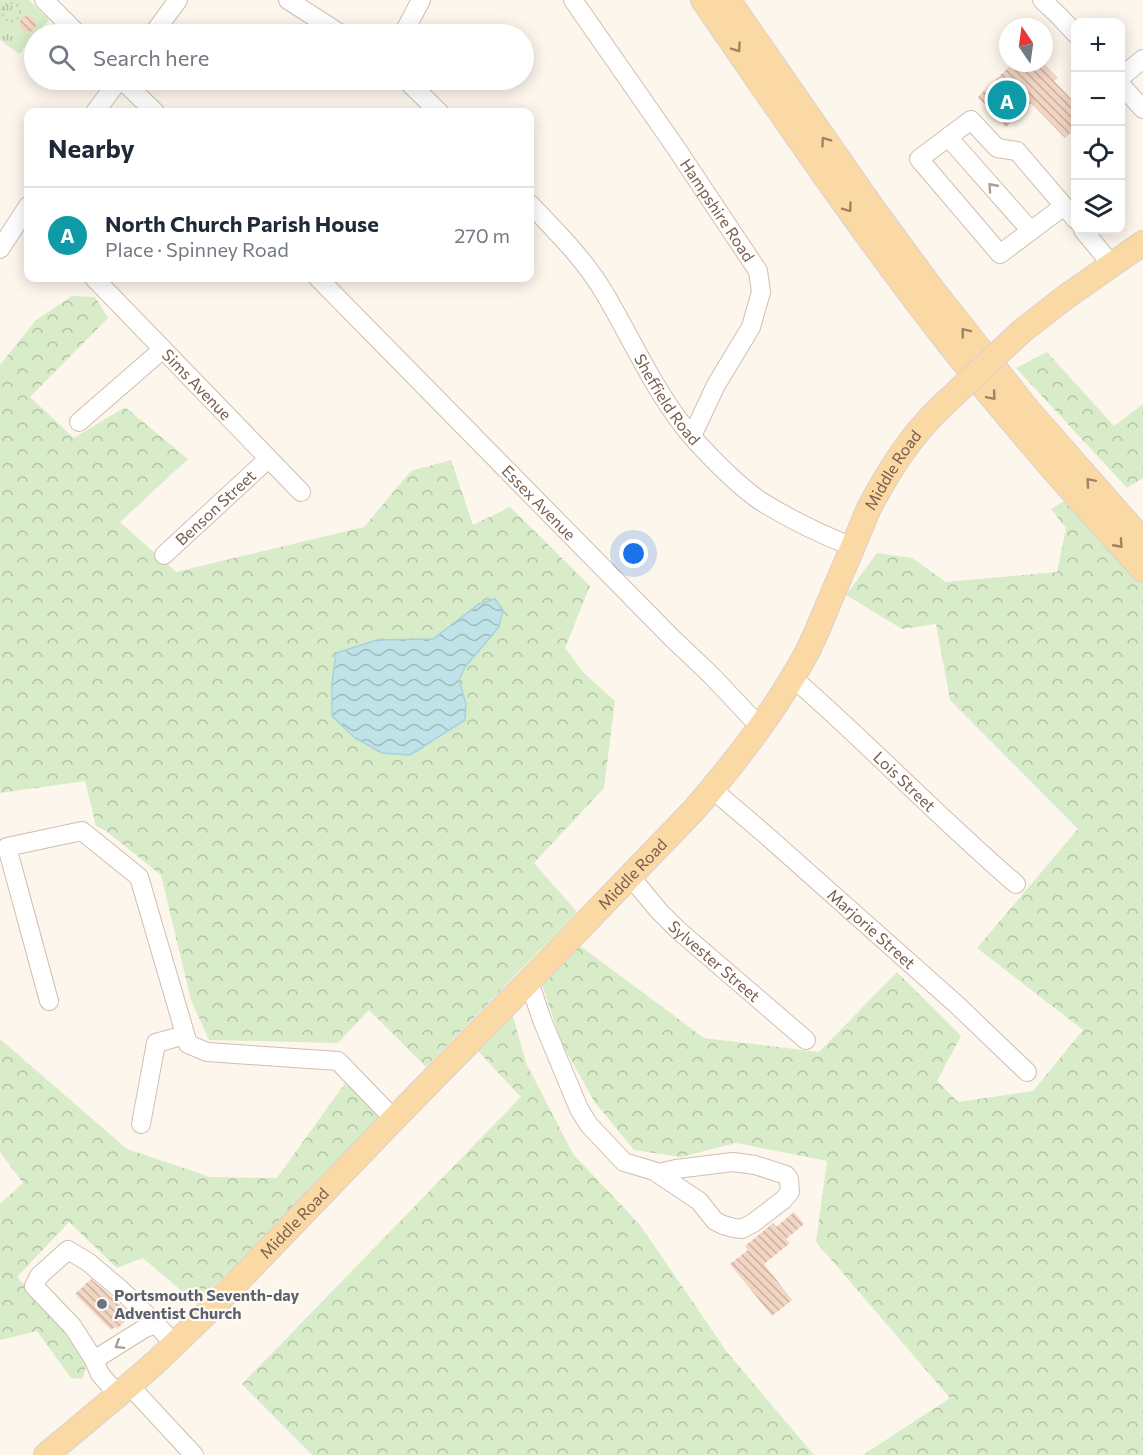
<!DOCTYPE html>
<html lang="en">
<head>
<meta charset="utf-8">
<style>
	body { margin:0; font-family:Commissioner,sans-serif; background:#f2f2f3; color:#1f2937 }
	.controls { position:absolute; right:18px; top:18px; display:grid; overflow:hidden; border-radius:12px; box-shadow:0 3px 15px #0003 }
	.controls button { width:54px; height:54px; display:grid; place-items:center; padding:0; border:0; border-bottom:2px solid #e0e1e3; background:#fff; color:#1f2937; font:30px sans-serif }
	.compass { position:absolute; left:999px; top:18px; width:54px; height:54px; border-radius:50%; background:#fff; box-shadow:0 3px 15px #0003; rotate:347deg }
	.you { position:absolute; left:634px; top:554px; width:21px; height:21px; margin:-15px; border:4px solid #fff; border-radius:50%; background:#1a73e8; box-shadow:0 0 0 9px #1a73e833 }
	.badge { display:grid; place-items:center; width:39px; height:39px; border-radius:50%; background:#e76f51; color:#fff; font-size:20px; font-weight:700 }
	.pin { position:absolute; translate:-50% -50%; border:3px solid #fff; box-shadow:0 2px 6px #0006 }
	.list { margin:0; padding:0; list-style:none }
	h2 { display:flex; justify-content:space-between; align-items:center; height:78px; margin:0; padding:0 24px; font-size:26px }
	h2 small { font-size:20px; font-weight:400; color:#747a83 }
	.list li { display:grid; grid-template-columns:39px 1fr auto; gap:18px; align-items:center; box-sizing:border-box; height:96px; padding:0 24px; border-top:2px solid #e0e1e3 }
	.list b { display:block; font-size:22px; white-space:nowrap }
	.list p { margin:0; font-size:20px; white-space:nowrap; color:#747a83 }
	.list em { font-size:20px; font-style:normal; color:#747a83 }
	.icon { flex:none; width:33px; height:33px; fill:none; stroke:currentColor; stroke-width:2; stroke-linecap:round; stroke-linejoin:round }
	.map { position:relative; flex:none; width:1143px; height:1455px; overflow:hidden }
	.search { position:absolute; background:#fff; box-shadow:0 3px 15px #0003; left:24px; top:24px; width:510px; height:66px; display:flex; align-items:center; gap:15px; box-sizing:border-box; padding:0 21px; border-radius:33px; color:#747a83; font-size:22px }
	.panel { position:absolute; background:#fff; box-shadow:0 3px 15px #0003; left:24px; top:108px; width:510px; height:174px; border-radius:12px }
	.map>svg:first-child { display:block }
	.forest { fill:url(#forest-crowns); fill-rule:evenodd }
	.park { fill:url(#park-tufts) }
	.water { fill:url(#water-waves); stroke:#a5d3da; stroke-width:1.5 }
	.building { fill:url(#building-back-hatch) }
	.lines { fill:none; stroke-linecap:round; stroke-linejoin:round }
	.minor-casing { stroke:#d1beb0; stroke-width:20 }
	.major-casing { stroke:#dad1cd; stroke-width:26 }
	.path { stroke:#d9b8a5; stroke-width:2; stroke-dasharray:1.5 4.5; stroke-linecap:butt }
	.minor { stroke:#fff; stroke-width:18 }
	.major { stroke:#fbd9a5; stroke-width:24 }
	.major-bridge-casing { stroke:#dad1cd; stroke-width:26; stroke-linecap:butt }
	.major-bridge { stroke:#fbd9a5; stroke-width:24 }
	.oneway { stroke:#a18267 }
	.oneway2 { stroke:#af9d94 }
	.worship-dot { fill:#6b7280; stroke:#fffaf3; stroke-width:2 }
	.labels { text-anchor:middle; stroke-width:4.5; stroke-linejoin:round; paint-order:stroke }
	.street-label { font-size:16px; fill:#7a5c4d; stroke:#fffaf3 }
	.worship-label { font-size:16px; font-weight:bold; fill:#5b616d; stroke:#fffaf3; text-anchor:start }
</style>
</head>
<body>
<div class="map">
<svg width="1143" height="1455" viewBox="0 0 1143 1455">
	<defs>
		<pattern id="forest-crowns" width="20" height="18" patternUnits="userSpaceOnUse" patternTransform="scale(1.5)"><rect width="20" height="18" fill="#d8ecc9"/><path d="M2 6a3 3 0 1 1 6 0M12 15a3 3 0 1 1 6 0" fill="none" stroke="#b4c2a5"/></pattern>
		<pattern id="park-tufts" width="24" height="20" patternUnits="userSpaceOnUse" patternTransform="scale(1.5)"><rect width="24" height="20" fill="#d8ecc9"/><path d="M3 7l-1-3M5 7V3M7 7l1-3M15 17l-1-3M17 17v-4M19 17l1-3" fill="none" stroke="#b4c2a5"/></pattern>
		<pattern id="water-waves" width="16" height="10" patternUnits="userSpaceOnUse" patternTransform="scale(1.5)"><rect width="16" height="10" fill="#bfe3e8"/><path d="M0 5q4-4 8 0t8 0" fill="none" stroke="#a0bbbe"/></pattern>
		<pattern id="building-back-hatch" width="6" height="6" patternUnits="userSpaceOnUse" patternTransform="scale(1.5)"><rect width="6" height="6" fill="#f3d5c3"/><path d="M-1 5l2 2M0 0l6 6M5-1l2 2" fill="none" stroke="#cab0a1"/></pattern>
	</defs>
	<rect width="100%" height="100%" fill="#fdf6ec"/>
	<g class="forest">
		<path d="M 72,296 L 95,297 L 108,318 L 30,397 L 74,438 L 125,407 L 188,459 L 120,522 L 176,572 L 364,527 L 411,471 L 451,460 L 473,525 L 510,507 L 590,586 L 565,648 L 584,673 L 615,701 L 604,788 L 534,863 L 577,912 L 426,1067 L 369,1010 L 338,1043 L 209,1040 L 191,1000 L 161,875 L 106,831 L 96,826 L 85,781 L 0,793 L 0,365 L 36,320 ZM 479,605 L 465,667 L 459,680 L 466,704 L 377,640 L 433,639 Z"/>
		<polygon points="1047,352 1114,426 1143,404 1143,478 1127,488 1016,368"/>
		<polygon points="1067,499 1143,583 1143,1455 863,1455 950,1398 816,1242 827,1161 736,1143 681,1157 634,1150 594,1101 561,1042 542,984 579,945 704,1038 819,1052 897,972 961,1036 937,1081 958,1102 1033,1091 1083,1030 977,948 1078,829 950,700 936,624 902,629 846,595 877,553 912,558 946,582 1057,572 1066,528 1051,509"/>
		<polygon points="512,1013 526,1063 573,1154 640,1225 727,1352 814,1455 312,1455 242,1384 521,1097 477,1050"/>
		<polygon points="0,1039 127,1149 210,1177 277,1178 348,1079 391,1105 197,1304 143,1258 117,1268 69,1222 17,1277 89,1353 83,1379 71,1378 37,1331 0,1340 0,1204 23,1183 0,1152"/>
	</g>
	<polygon class="park" points="0,0 29,0 49,20 36,34 34,34 34,36 19,54 0,40"/>
	<polygon class="water" points="495,599 503,610 499,627 465,667 459,680 466,704 465,720 410,755 382,753 355,738 332,716 332,683 336,653 377,640 433,639 479,604"/>
	<g class="building">
		<circle cx="28" cy="24" r="8"/>
		<polygon points="1013,63 1043,63 1058,78 1054,81 1076,104 1076,128 1065,138 1031,103 1006,127 978,97"/>
		<polygon points="794,1212 804,1224 786,1239 790,1243 764,1264 792,1300 772,1316 730,1264 748,1250 745,1246 773,1223 776,1227"/>
		<polygon points="91,1279 109,1294 128,1313 123,1319 125,1321 117,1329 115,1327 111,1330 75,1294"/>
	</g>
	<g class="lines">
		<defs>
			<g id="minor">
				<polyline points="44,0 78,34"/>
				<polyline points="288,0 341,34"/>
				<path id="s1" d="M 573,0 L 674,145 L 758,271 L 761,292 L 751,327 L 716,385 L 692,436"/>
				<polyline points="1042,0 1058,15 1076,34"/>
				<polyline points="153,34 178,0"/>
				<polyline points="403,34 421,0"/>
				<polyline points="1120,78 1143,59"/>
				<polyline points="122,80 155,112"/>
				<polyline points="406,80 439,112"/>
				<polyline points="1120,84 1143,109"/>
				<polyline points="95,112 119,80"/>
				<polyline points="948,137 1031,231"/>
				<path id="s2" d="M 530,204 C 557,232 585,260 605,294 C 634,343 656,395 693,438 C 713,460 735,483 759,500 C 789,519 820,534 853,547"/>
				<polyline points="1064,206 1000,254 919,159 971,120 997,148 1017,151 1076,220"/>
				<polyline points="1083,230 1112,265"/>
				<polyline points="0,249 28,206"/>
				<path id="s3" d="M 94,278 L 301,492"/>
				<path id="s4" d="M 318,278 L 672,638 L 711,675 L 760,727"/>
				<polyline points="79,422 163,349"/>
				<path id="s5" d="M 164,555 L 268,459"/>
				<path id="s6" d="M 793,678 C 869,744 939,818 1016,884"/>
				<path id="s7" d="M 712,789 L 767,836 L 956,1004 L 1027,1072"/>
				<path id="s8" d="M 630,876 L 659,911 L 678,930 L 806,1040"/>
				<polyline points="529,981 542,1020 579,1109 589,1125 624,1162 654,1171 699,1201 715,1221 723,1225 734,1228 742,1229 753,1223 783,1200 790,1192 789,1179 786,1175 755,1165 733,1162 676,1169 659,1173"/>
				<polyline points="49,1001 7,847 82,831 139,877 188,1044 207,1052 338,1061 394,1119"/>
				<polyline points="141,1124 156,1043 185,1035"/>
				<polyline points="94,1360 145,1328 156,1324 175,1345"/>
				<polyline points="129,1385 194,1455"/>
				<polyline points="118,1395 100,1374 94,1360 73,1327 34,1286 39,1276 68,1250 88,1262 120,1289 156,1324"/>
			</g>
			<g id="major">
				<path d="M 703,0 C 776,106 848,212 926,314 C 994,403 1067,487 1143,570"/>
				<polyline points="728,0 871,206 932,289 1028,410 1143,541"/>
				<polyline points="1022,331 1067,296 1143,243"/>
				<path id="s9" d="M 46,1455 L 118,1395 L 156,1362 L 214,1306 L 394,1119 L 529,981 L 693,811 C 735,763 773,714 804,658 C 814,640 822,619 830,600 C 843,570 856,540 868,510 C 888,472 910,436 942,406"/>
			</g>
		</defs>
		<use href="#minor" class="minor-casing"/>
		<use href="#major" class="major-casing"/>
		<circle class="path" cx="11" cy="12" r="9"/>
		<use href="#minor" class="minor"/>
		<use href="#major" class="major"/>
		<defs>
			<polyline id="major-bridge" points="942,406 1022,331"/>
		</defs>
		<use href="#major-bridge" class="major-bridge-casing"/>
		<use href="#major-bridge" class="major-bridge"/>
	</g>
	<defs><path id="oneway-chevron" d="M-2-3.5L2.5 0L-2 3.5" fill="none" stroke-width="1.6" stroke-linecap="round" stroke-linejoin="round" transform="scale(1.5)"/></defs>
	<g class="oneway">
		<use href="#oneway-chevron" transform="translate(737 48) rotate(55)"/>
		<use href="#oneway-chevron" transform="translate(825 141) rotate(-125)"/>
		<use href="#oneway-chevron" transform="translate(848 208) rotate(54)"/>
		<use href="#oneway-chevron" transform="translate(965 332) rotate(-128)"/>
		<use href="#oneway-chevron" transform="translate(992 396) rotate(50)"/>
		<use href="#oneway-chevron" transform="translate(1090 482) rotate(-131)"/>
		<use href="#oneway-chevron" transform="translate(1119 544) rotate(48)"/>
	</g>
	<g class="oneway2">
		<use href="#oneway-chevron" transform="translate(992 187) rotate(-132)"/>
		<use href="#oneway-chevron" transform="translate(119 1345) rotate(148)"/>
	</g>
	<circle class="worship-dot" cx="102" cy="1304" r="6"/>
	<g class="labels">
		<g class="street-label">
			<text dy="6" stroke="none"><textPath href="#s1" startOffset="255">Hampshire Road</textPath></text>
			<text dy="6" stroke="none"><textPath href="#s3" startOffset="148">Sims Avenue</textPath></text>
			<text dy="6" stroke="none"><textPath href="#s2" startOffset="240">Sheffield Road</textPath></text>
			<text dy="6" stroke="none"><textPath href="#s9" startOffset="1311">Middle Road</textPath></text>
			<text dy="6" stroke="none"><textPath href="#s4" startOffset="315">Essex Avenue</textPath></text>
			<text dy="6" stroke="none"><textPath href="#s5" startOffset="70">Benson Street</textPath></text>
			<text dy="6" stroke="none"><textPath href="#s6" startOffset="152">Lois Street</textPath></text>
			<text dy="6" stroke="none"><textPath href="#s9" startOffset="826">Middle Road</textPath></text>
			<text dy="6" stroke="none"><textPath href="#s7" startOffset="212">Marjorie Street</textPath></text>
			<text dy="6" stroke="none"><textPath href="#s8" startOffset="120">Sylvester Street</textPath></text>
			<text dy="6" stroke="none"><textPath href="#s9" startOffset="340">Middle Road</textPath></text>
		</g>
		<g class="worship-label">
			<text x="114" y="1301">Portsmouth Seventh-day<tspan x="114" dy="18">Adventist Church</tspan></text>
		</g>
	</g>
</svg>
<div class="controls">
<button>+</button>
<button>−</button>
<button><svg class="icon" aria-label="locate" viewBox="0 0 24 24"><circle cx="12" cy="12" r="6"/><path d="M12 2v4M12 18v4M2 12h4M18 12h4"/></svg></button>
<button><svg class="icon" aria-label="layers" viewBox="0 0 24 24"><path d="M12 4l9 5-9 5-9-5zM3 14l9 5 9-5"/></svg></button>
</div>
<svg class="compass" viewBox="-18 -18 36 36"><path d="M0-13l5 13h-10z" fill="#e53935"/><path d="M0 13l5-13h-10z" fill="#747a83"/></svg>
<div class="you"></div>
<div class="pin badge" style="left:1007px;top:100px;background:#0f9aa8">A</div>
<div class="search"><svg class="icon" aria-label="search" viewBox="0 0 24 24"><circle cx="10" cy="10" r="6"/><path d="M15 15l6 6"/></svg>Search here</div>
<section class="panel">
<h2>Nearby<small></small></h2>
<ul class="list">
<li><span class="badge" style="background:#0f9aa8">A</span><div><b>North Church Parish House</b><p>Place · Spinney Road</p></div><em>270 m</em></li>
</ul>
</section>
</div>
</body>
</html>
